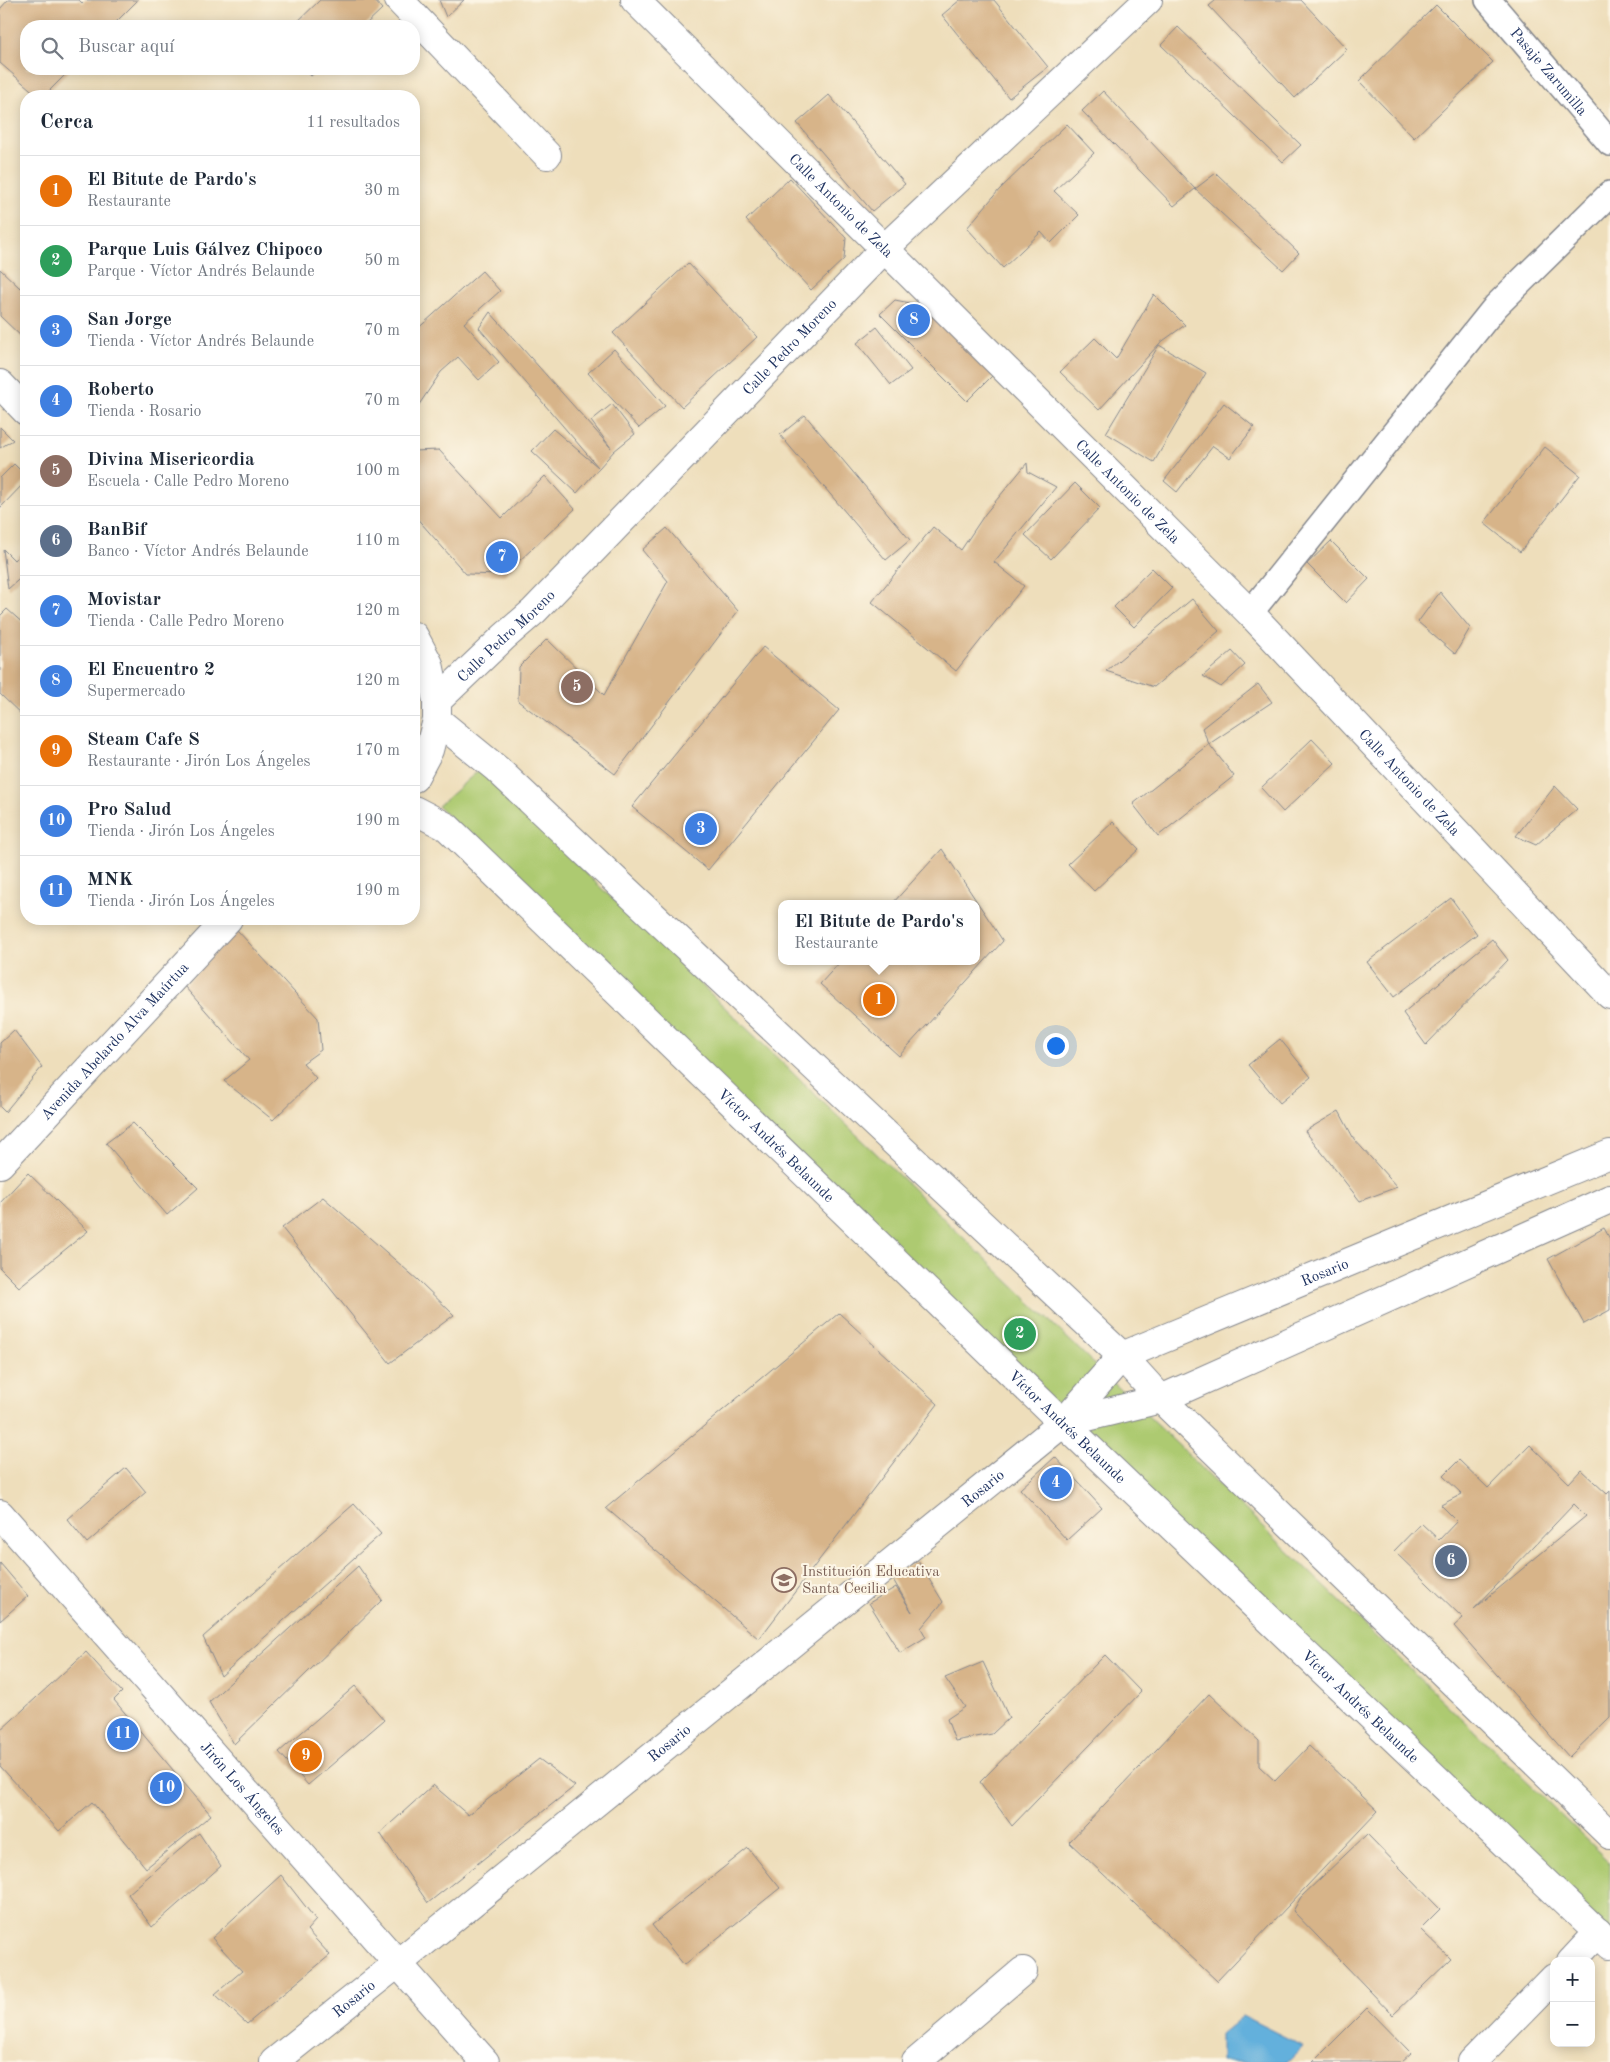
<!DOCTYPE html>
<html lang="es">
<head>
<meta charset="utf-8">
<style>
	body { margin:0; font-family:"Old Standard TT",serif; background:#f2f2f3; color:#1f2937 }
	.controls { position:absolute; right:15px; bottom:15px; display:grid; overflow:hidden; border-radius:10px; box-shadow:0 2px 12px #0003 }
	.controls button { width:45px; height:45px; display:grid; place-items:center; padding:0; border:0; border-bottom:1px solid #e0e1e3; background:#fff; color:#1f2937; font:25px sans-serif }
	.you { position:absolute; left:1055px; top:1045px; width:18px; height:18px; margin:-12px; border:4px solid #fff; border-radius:50%; background:#1a73e8; box-shadow:0 0 0 8px #1a73e833 }
	.badge { display:grid; place-items:center; width:32px; height:32px; border-radius:50%; background:#111827; color:#fff; font-size:16px; font-weight:700 }
	.pin { position:absolute; translate:-50% -50%; border:2px solid #fff; box-shadow:0 1px 5px #0006 }
	.popup { position:absolute; left:778px; top:900px; width:202px; height:65px; box-sizing:border-box; display:grid; place-content:center; border-radius:10px; background:#fff; filter:drop-shadow(0 1px 4px #0005); font-size:16px; white-space:nowrap; color:#747a83 }
	.popup b { font-size:19px; color:#1f2937 }
	.popup::after { content:''; position:absolute; left:50%; top:100%; margin-left:-10px; border:10px solid transparent; border-top-color:#fff }
	.list { margin:0; padding:0; list-style:none }
	h2 { display:flex; justify-content:space-between; align-items:center; height:65px; margin:0; padding:0 20px; font-size:21px }
	h2 small { font-size:16px; font-weight:400; color:#747a83 }
	.list li { display:grid; grid-template-columns:32px 1fr auto; gap:15px; align-items:center; box-sizing:border-box; height:70px; padding:0 20px; border-top:1px solid #e0e1e3 }
	.list b { display:block; font-size:19px; white-space:nowrap }
	.list p { margin:0; font-size:16px; white-space:nowrap; color:#747a83 }
	.list em { font-size:16px; font-style:normal; color:#747a83 }
	.icon { flex:none; width:28px; height:28px; fill:none; stroke:currentColor; stroke-width:2; stroke-linecap:round; stroke-linejoin:round }
	.map { position:relative; flex:none; width:1610px; height:2062px; overflow:hidden }
	.search { position:absolute; background:#fff; box-shadow:0 2px 12px #0003; left:20px; top:20px; width:400px; height:55px; display:flex; align-items:center; gap:12px; box-sizing:border-box; padding:0 18px; border-radius:20px; color:#747a83; font-size:19px }
	.panel { position:absolute; background:#fff; box-shadow:0 2px 12px #0003; left:20px; top:90px; width:400px; height:835px; border-radius:20px }
	.map>svg:first-child { display:block }
	.green { fill:#adca71; stroke:#647c68 }
	.water { fill:#63b0dc; stroke:#3f709d }
	.building { fill:#d7b489; fill-rule:evenodd }
	.lines { fill:none; stroke-linecap:round; stroke-linejoin:round }
	.lane-casing { stroke:#84868c; stroke-width:28 }
	.street-casing { stroke:#84868c; stroke-width:30 }
	.secondary-casing { stroke:#84868c; stroke-width:30 }
	.highway-casing { stroke:#84868c; stroke-width:30 }
	.lane { stroke:#fff; stroke-width:25 }
	.street { stroke:#fff; stroke-width:28 }
	.secondary { stroke:#fff; stroke-width:28 }
	.highway { stroke:#fff; stroke-width:28 }
	.labels { text-anchor:middle; stroke-width:4; stroke-linejoin:round; paint-order:stroke }
	.street-label { font-size:15px; fill:#1b2f5e; stroke:#fcf5e5 }
	.education-label { font-size:15px; fill:#785e54; stroke:#fcf5e5; text-anchor:start }
</style>
</head>
<body>
<div class="map">
<svg width="1610" height="2062" viewBox="0 0 1610 2062">
	<rect width="100%" height="100%" fill="#fcf5e5"/>
	<filter id="ink" filterUnits="userSpaceOnUse"><feTurbulence type="fractalNoise" baseFrequency=".02" numOctaves="2"/><feDisplacementMap in="SourceGraphic" scale="10" xChannelSelector="R" yChannelSelector="G"/><feConvolveMatrix kernelMatrix="1 2 1 2 8 2 1 2 1" color-interpolation-filters="sRGB"/></filter>
	<filter id="wash" filterUnits="userSpaceOnUse"><feTurbulence type="fractalNoise" baseFrequency=".0096" numOctaves="4" result="noise"/><feDisplacementMap in="SourceGraphic" scale="20" xChannelSelector="R" yChannelSelector="G"/><feGaussianBlur stdDeviation="1.12" result="paint"/><feColorMatrix in="noise" values="0 0 0 0 0 0 0 0 0 0 0 0 0 0 0 0 0 1.4 0 .05"/><feComposite in="paint" operator="in"/></filter>
	<g filter="url(#wash)">
		<rect width="100%" height="100%" fill="#eedebb"/>
		<polygon class="green" points="479,770 1610,1862 1610,1951 438,806"/>
		<polygon class="water" points="1243,2016 1303,2046 1287,2062 1221,2062 1221,2034"/>
		<g id="blocks">
			<g class="building">
				<polygon points="8,0 79,0 82,3 85,0 138,0 112,26 26,26 26,69 71,69 44,96 38,96 0,63 0,9"/>
				<polygon points="320,0 374,0 382,9 364,26 293,26"/>
				<polygon points="439,0 464,0 446,17"/>
				<polygon points="960,0 994,0 1048,67 1009,98 942,15"/>
				<polygon points="1216,0 1301,0 1347,49 1295,98 1209,6"/>
				<polygon points="1436,5 1493,62 1414,138 1359,81"/>
				<polygon points="1178,27 1301,145 1283,162 1161,45"/>
				<polygon points="304,69 319,69 311,76"/>
				<polygon points="1103,91 1195,189 1174,206 1082,111"/>
				<polygon points="829,95 905,184 872,211 797,123"/>
				<polygon points="1067,124 1094,153 1054,191 1079,215 1051,243 1041,232 1003,268 967,228 999,190"/>
				<polygon points="1216,173 1299,253 1283,270 1195,189"/>
				<polygon points="790,178 846,238 844,259 811,290 746,220"/>
				<polygon points="688,263 757,337 682,407 613,333"/>
				<polygon points="0,269 20,288 26,281 26,341 0,316"/>
				<polygon points="482,271 500,291 464,323 499,362 479,380 458,357 441,372 414,412 414,332"/>
				<polygon points="1154,294 1185,325 1160,343 1099,410 1060,372 1095,338 1116,359"/>
				<polygon points="895,300 930,307 996,372 967,401 880,314"/>
				<polygon points="490,312 611,448 591,421 612,404 635,434 614,451 577,493 532,451 553,429 598,467 479,328"/>
				<polygon points="877,327 911,370 891,385 857,343"/>
				<polygon points="1159,345 1206,373 1154,462 1106,433"/>
				<polygon points="614,349 665,406 639,428 588,373"/>
				<polygon points="1224,403 1254,427 1230,458 1213,446 1177,492 1164,481"/>
				<polygon points="805,415 910,540 886,560 780,435"/>
				<polygon points="0,427 13,440 0,448"/>
				<polygon points="1545,447 1580,475 1520,552 1484,523"/>
				<polygon points="439,450 502,518 545,476 575,509 504,575 466,574 414,515 414,451"/>
				<polygon points="1027,463 1028,472 1056,487 994,562 1024,586 956,671 872,602 933,527 961,550 985,514"/>
				<polygon points="14,464 26,476 26,481 0,508 0,478"/>
				<polygon points="1075,483 1100,508 1051,559 1025,535"/>
				<polygon points="667,528 738,611 615,774 518,701 519,667 547,639 604,695 668,581 642,550"/>
				<polygon points="1331,541 1369,579 1346,603 1307,564"/>
				<polygon points="3,549 14,560 26,549 26,573 8,589"/>
				<polygon points="1152,568 1172,588 1134,627 1114,607"/>
				<polygon points="1440,592 1470,628 1455,654 1418,622"/>
				<polygon points="1192,599 1219,631 1154,687 1106,671"/>
				<polygon points="7,609 26,626 26,719 0,694 0,616"/>
				<polygon points="763,647 839,710 708,870 632,807"/>
				<polygon points="1232,651 1245,665 1221,687 1203,676"/>
				<polygon points="1258,684 1272,702 1209,744 1202,728"/>
				<polygon points="1312,739 1335,763 1283,812 1261,788"/>
				<polygon points="1209,744 1234,776 1158,836 1133,804"/>
				<polygon points="1555,786 1577,809 1536,845 1516,836"/>
				<polygon points="1113,822 1139,849 1094,891 1068,864"/>
				<polygon points="942,849 1003,941 899,1056 820,984 841,961 976,961 976,904 892,904"/>
				<polygon points="1451,898 1477,934 1394,997 1367,962"/>
				<polygon points="237,930 318,1018 321,1050 303,1063 316,1078 273,1120 224,1081 249,1060 184,986"/>
				<polygon points="1492,939 1508,960 1426,1045 1403,1013"/>
				<polygon points="14,1030 42,1067 5,1112 0,1107 0,1043"/>
				<polygon points="1280,1039 1311,1077 1280,1103 1248,1065"/>
				<polygon points="1339,1111 1354,1139 1397,1187 1360,1201 1305,1131"/>
				<polygon points="133,1123 198,1188 167,1215 106,1143"/>
				<polygon points="28,1173 88,1231 19,1287 0,1268 0,1203"/>
				<polygon points="323,1197 418,1280 454,1315 390,1363 282,1228"/>
				<polygon points="1604,1228 1610,1239 1610,1310 1584,1324 1548,1259"/>
				<polygon points="839,1313 938,1404 759,1639 606,1508"/>
				<path d="M 1530,1445 L 1569,1483 L 1581,1470 L 1607,1494 L 1610,1491 L 1610,1717 L 1569,1757 L 1454,1626 L 1463,1618 L 1394,1551 L 1421,1523 L 1439,1540 L 1457,1521 L 1441,1505 L 1462,1494 L 1443,1476 L 1459,1460 L 1488,1488 ZM 1574,1504 L 1586,1516 L 1474,1609 Z"/>
				<polygon points="1055,1457 1102,1508 1067,1540 1020,1489"/>
				<polygon points="126,1468 146,1492 87,1543 67,1519"/>
				<polygon points="354,1504 381,1534 221,1676 203,1637"/>
				<polygon points="918,1561 943,1602 921,1628 926,1637 900,1653 869,1603 896,1587 912,1612 891,1576"/>
				<polygon points="0,1563 28,1596 0,1621"/>
				<polygon points="358,1566 382,1600 234,1744 209,1702"/>
				<polygon points="86,1652 122,1692 114,1700 211,1815 146,1868 92,1802 59,1831 0,1766 0,1731"/>
				<polygon points="1105,1655 1141,1692 1012,1826 980,1782"/>
				<polygon points="983,1662 1009,1718 992,1734 955,1741 947,1719 965,1707 945,1678"/>
				<polygon points="355,1686 384,1720 308,1785 279,1752"/>
				<polygon points="1209,1694 1259,1741 1259,1766 1275,1781 1309,1746 1378,1811 1217,1981 1069,1842"/>
				<polygon points="539,1759 575,1786 428,1903 380,1833 433,1785 468,1815"/>
				<polygon points="199,1833 221,1866 152,1927 128,1894"/>
				<polygon points="1367,1834 1440,1909 1420,1929 1451,1959 1393,2015 1293,1911 1301,1897"/>
				<polygon points="748,1848 780,1888 684,1965 652,1925"/>
				<polygon points="281,1875 316,1920 307,1930 330,1955 247,2024 215,1994 242,1971 212,1938"/>
				<polygon points="1367,2008 1411,2053 1401,2062 1313,2062"/>
			</g>
		</g>
	</g>
	<g filter="url(#ink)">
		<use href="#blocks" fill-opacity="0" stroke="#84868c" stroke-width="1"/>
		<g class="lines">
			<defs>
				<g id="lane">
					<path id="s1" d="M 1488,0 L 1610,143"/>
					<polyline points="1250,613 1496,306 1610,194"/>
				</g>
				<g id="street">
					<polyline points="399,0 547,155"/>
					<path id="s2" d="M 635,0 L 1250,613 L 1610,995"/>
					<polyline points="1063,1423 1161,1399 1610,1199"/>
					<path id="s3" d="M 0,1514 L 485,2062"/>
					<polyline points="1571,1961 1598,1932"/>
					<path id="s4" d="M 274,2062 L 397,1964 L 1063,1423 L 1122,1356 L 1610,1154"/>
					<polyline points="916,2062 1023,1971"/>
					<polyline points="1472,2062 1554,1978"/>
				</g>
				<g id="secondary">
					<path id="s5" d="M 437,701 L 504,637 L 534,611 L 884,249 L 1148,0"/>
				</g>
				<g id="highway">
					<polyline points="0,384 26,411"/>
					<polyline points="414,636 429,664 437,701 437,720 429,750 414,778"/>
					<polyline points="437,720 497,769 1122,1356 1161,1399 1610,1835"/>
					<path id="s6" d="M 414,810 L 447,827 L 1063,1423 L 1610,1944"/>
					<path id="s7" d="M 0,1164 L 228,919"/>
				</g>
			</defs>
			<use href="#lane" class="lane-casing"/>
			<use href="#street" class="street-casing"/>
			<use href="#secondary" class="secondary-casing"/>
			<use href="#highway" class="highway-casing"/>
			<use href="#lane" class="lane"/>
			<use href="#street" class="street"/>
			<use href="#secondary" class="secondary"/>
			<use href="#highway" class="highway"/>
		</g>
	</g>
	<defs>
		<symbol id="school-ring" viewBox="-11 -11 22 22"><circle r="9.5" fill="#fcf5e5" stroke="#8d6e63" stroke-width="1.5"/><path d="M0-5L7-2L0 1L-7-2ZM-4 1L0 2.5L4 1V4Q0 6-4 4Z" fill="#8d6e63"/></symbol>
	</defs>
	<g fill-rule="evenodd">
		<use href="#school-ring" x="770" y="1566" width="28" height="28"/>
	</g>
	<g class="labels">
		<g class="street-label">
			<text dy="5" stroke="none"><textPath href="#s1" startOffset="94">Pasaje Zarumilla</textPath></text>
			<text dy="5" stroke="none"><textPath href="#s2" startOffset="291">Calle Antonio de Zela</textPath></text>
			<text dy="5" stroke="none"><textPath href="#s5" startOffset="500">Calle Pedro Moreno</textPath></text>
			<text dy="5" stroke="none"><textPath href="#s2" startOffset="696">Calle Antonio de Zela</textPath></text>
			<text dy="5" stroke="none"><textPath href="#s5" startOffset="95">Calle Pedro Moreno</textPath></text>
			<text dy="5" stroke="none"><textPath href="#s2" startOffset="1101">Calle Antonio de Zela</textPath></text>
			<text dy="5" stroke="none"><textPath href="#s7" startOffset="168">Avenida Abelardo Alva Maúrtua</textPath></text>
			<text dy="5" stroke="none"><textPath href="#s6" startOffset="495">Víctor Andrés Belaunde</textPath></text>
			<text dy="5" stroke="none"><textPath href="#s4" startOffset="1324">Rosario</textPath></text>
			<text dy="5" stroke="none"><textPath href="#s6" startOffset="900">Víctor Andrés Belaunde</textPath></text>
			<text dy="5" stroke="none"><textPath href="#s4" startOffset="912">Rosario</textPath></text>
			<text dy="5" stroke="none"><textPath href="#s6" startOffset="1305">Víctor Andrés Belaunde</textPath></text>
			<text dy="5" stroke="none"><textPath href="#s4" startOffset="508">Rosario</textPath></text>
			<text dy="5" stroke="none"><textPath href="#s3" startOffset="366">Jirón Los Ángeles</textPath></text>
			<text dy="5" stroke="none"><textPath href="#s4" startOffset="102">Rosario</textPath></text>
		</g>
		<g class="education-label">
			<text x="802" y="1576">Institución Educativa<tspan x="802" dy="17">Santa Cecilia</tspan></text>
		</g>
	</g>
</svg>
<div class="controls">
<button>+</button>
<button>−</button>
</div>
<div class="you"></div>
<div class="pin badge" style="left:879px;top:1000px;background:#e8710a">1</div>
<div class="popup"><b>El Bitute de Pardo's</b>Restaurante</div>
<div class="pin badge" style="left:1020px;top:1334px;background:#2e9e5b">2</div>
<div class="pin badge" style="left:701px;top:829px;background:#3f7fe0">3</div>
<div class="pin badge" style="left:1056px;top:1483px;background:#3f7fe0">4</div>
<div class="pin badge" style="left:577px;top:687px;background:#8d6e63">5</div>
<div class="pin badge" style="left:1451px;top:1561px;background:#5c6f8a">6</div>
<div class="pin badge" style="left:502px;top:557px;background:#3f7fe0">7</div>
<div class="pin badge" style="left:914px;top:320px;background:#3f7fe0">8</div>
<div class="pin badge" style="left:306px;top:1756px;background:#e8710a">9</div>
<div class="pin badge" style="left:166px;top:1788px;background:#3f7fe0">10</div>
<div class="pin badge" style="left:123px;top:1734px;background:#3f7fe0">11</div>
<div class="search"><svg class="icon" aria-label="search" viewBox="0 0 24 24"><circle cx="10" cy="10" r="6"/><path d="M15 15l6 6"/></svg>Buscar aquí</div>
<section class="panel">
<h2>Cerca<small>11 resultados</small></h2>
<ul class="list">
<li><span class="badge" style="background:#e8710a">1</span><div><b>El Bitute de Pardo's</b><p>Restaurante</p></div><em>30 m</em></li>
<li><span class="badge" style="background:#2e9e5b">2</span><div><b>Parque Luis Gálvez Chipoco</b><p>Parque · Víctor Andrés Belaunde</p></div><em>50 m</em></li>
<li><span class="badge" style="background:#3f7fe0">3</span><div><b>San Jorge</b><p>Tienda · Víctor Andrés Belaunde</p></div><em>70 m</em></li>
<li><span class="badge" style="background:#3f7fe0">4</span><div><b>Roberto</b><p>Tienda · Rosario</p></div><em>70 m</em></li>
<li><span class="badge" style="background:#8d6e63">5</span><div><b>Divina Misericordia</b><p>Escuela · Calle Pedro Moreno</p></div><em>100 m</em></li>
<li><span class="badge" style="background:#5c6f8a">6</span><div><b>BanBif</b><p>Banco · Víctor Andrés Belaunde</p></div><em>110 m</em></li>
<li><span class="badge" style="background:#3f7fe0">7</span><div><b>Movistar</b><p>Tienda · Calle Pedro Moreno</p></div><em>120 m</em></li>
<li><span class="badge" style="background:#3f7fe0">8</span><div><b>El Encuentro 2</b><p>Supermercado</p></div><em>120 m</em></li>
<li><span class="badge" style="background:#e8710a">9</span><div><b>Steam Cafe S</b><p>Restaurante · Jirón Los Ángeles</p></div><em>170 m</em></li>
<li><span class="badge" style="background:#3f7fe0">10</span><div><b>Pro Salud</b><p>Tienda · Jirón Los Ángeles</p></div><em>190 m</em></li>
<li><span class="badge" style="background:#3f7fe0">11</span><div><b>MNK</b><p>Tienda · Jirón Los Ángeles</p></div><em>190 m</em></li>
</ul>
</section>
</div>
</body>
</html>
